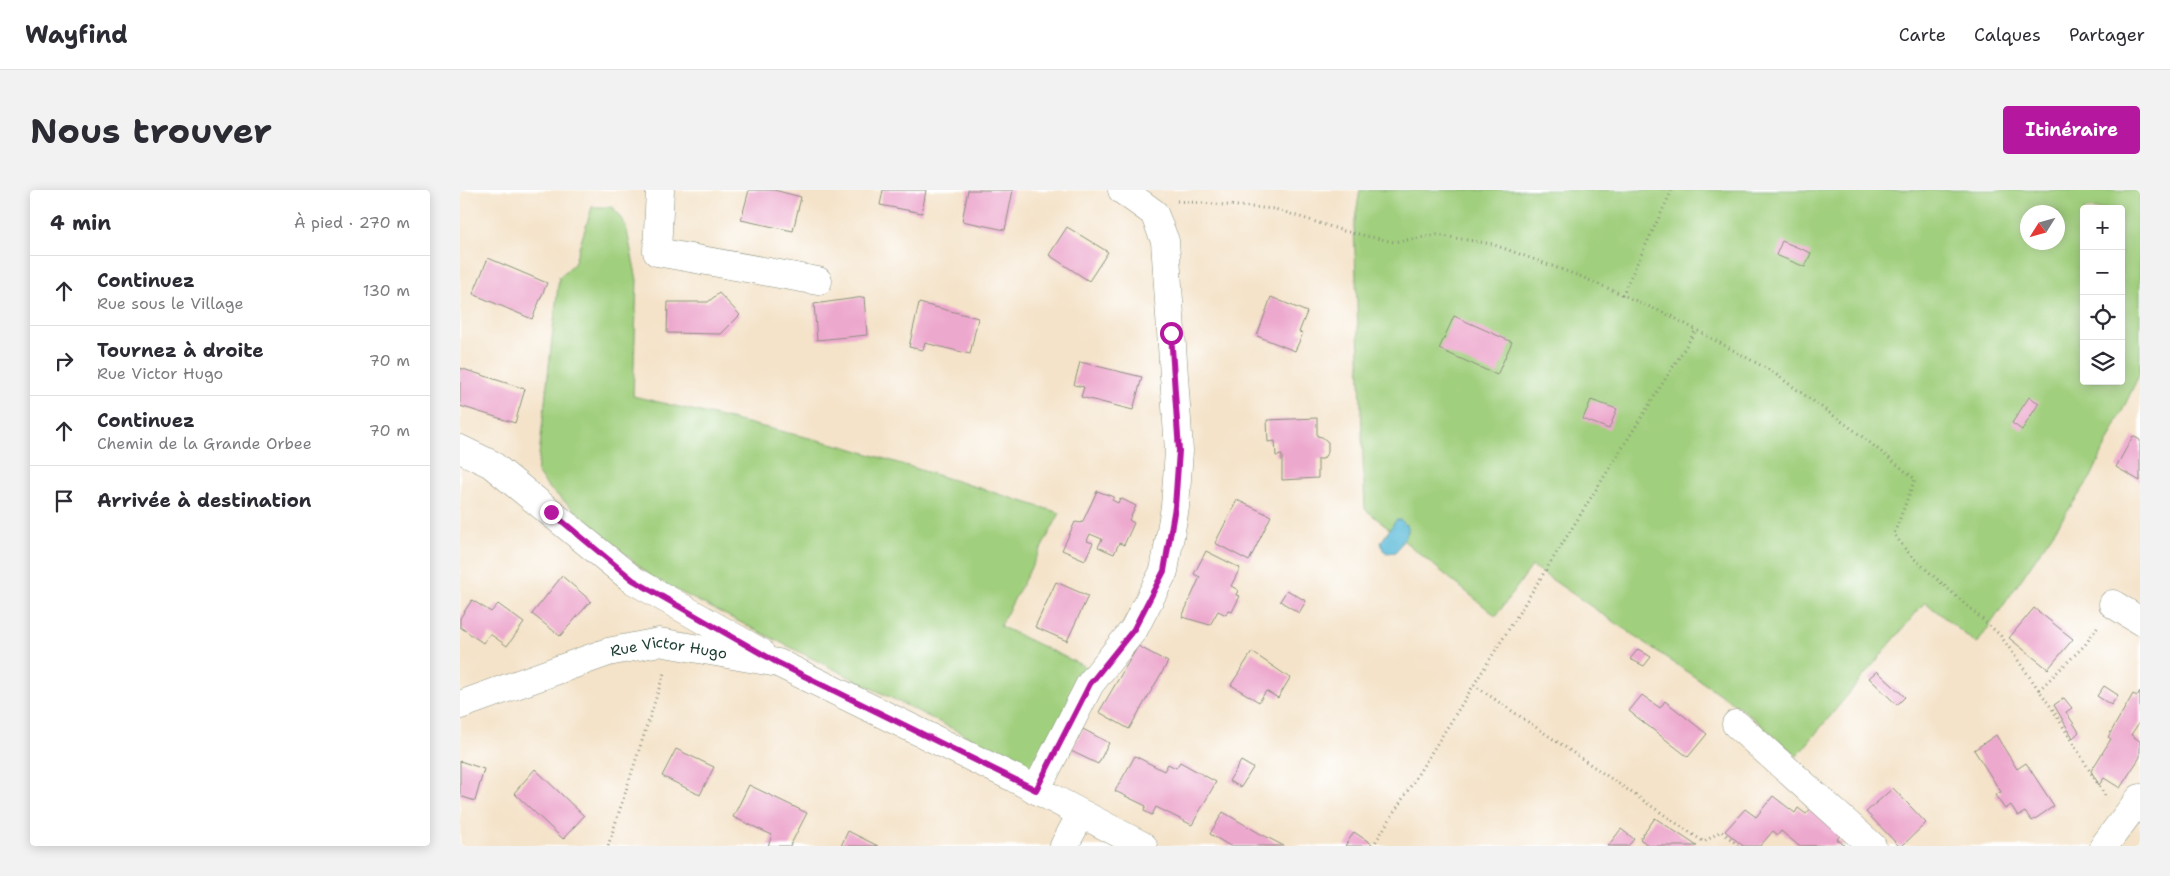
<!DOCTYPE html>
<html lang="fr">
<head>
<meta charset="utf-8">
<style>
	body { margin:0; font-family:"Shantell Sans",sans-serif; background:#f2f2f3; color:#2b2b33 }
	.controls { position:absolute; right:15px; top:15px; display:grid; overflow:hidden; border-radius:5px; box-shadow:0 2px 12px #0003 }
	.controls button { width:45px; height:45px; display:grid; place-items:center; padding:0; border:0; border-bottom:1px solid #e1e1e2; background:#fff; color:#2b2b33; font:25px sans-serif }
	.compass { position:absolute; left:1560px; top:15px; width:45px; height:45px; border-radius:50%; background:#fff; box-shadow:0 2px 12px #0003; rotate:233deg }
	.stop { position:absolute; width:15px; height:15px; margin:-11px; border:4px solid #b5179e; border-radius:50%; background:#fff }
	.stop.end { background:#b5179e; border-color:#fff; box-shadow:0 1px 5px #0008 }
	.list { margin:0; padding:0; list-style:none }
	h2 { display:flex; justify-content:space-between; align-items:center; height:65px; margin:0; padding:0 20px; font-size:21px }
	h2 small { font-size:16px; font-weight:400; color:#7c7c81 }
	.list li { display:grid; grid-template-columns:32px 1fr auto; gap:15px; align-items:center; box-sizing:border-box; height:70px; padding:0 20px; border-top:1px solid #e1e1e2 }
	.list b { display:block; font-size:19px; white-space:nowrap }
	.list p { margin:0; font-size:16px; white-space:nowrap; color:#7c7c81 }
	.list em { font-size:16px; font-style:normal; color:#7c7c81 }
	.icon { flex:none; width:28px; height:28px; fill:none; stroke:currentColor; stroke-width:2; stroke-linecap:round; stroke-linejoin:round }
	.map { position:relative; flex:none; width:1680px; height:656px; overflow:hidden; border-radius:5px }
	header { display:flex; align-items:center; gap:30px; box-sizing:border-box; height:70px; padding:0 25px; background:#fff; border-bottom:1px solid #e1e1e2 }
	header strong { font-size:24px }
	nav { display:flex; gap:28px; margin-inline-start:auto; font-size:18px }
	.intro { display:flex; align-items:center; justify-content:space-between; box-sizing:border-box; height:120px; padding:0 30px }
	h1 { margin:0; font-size:35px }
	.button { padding:12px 22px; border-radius:5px; background:#b5179e; color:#fff; font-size:18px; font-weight:700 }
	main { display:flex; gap:30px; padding:0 30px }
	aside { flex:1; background:#fff; border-radius:5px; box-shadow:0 2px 12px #0003 }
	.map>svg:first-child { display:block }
	.green { fill:#a0cf7d; stroke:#608658; fill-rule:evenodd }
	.water { fill:#5abad8; stroke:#3c7c86 }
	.building { fill:#eda8cd }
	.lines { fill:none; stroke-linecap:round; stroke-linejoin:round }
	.minor-casing { stroke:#8a907e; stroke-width:29 }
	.path { stroke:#8a907e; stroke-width:3; stroke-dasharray:1 4; stroke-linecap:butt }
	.minor { stroke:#fff; stroke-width:28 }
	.route { stroke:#b5179e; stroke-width:6 }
	.labels { text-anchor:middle; stroke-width:4.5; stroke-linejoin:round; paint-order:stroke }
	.street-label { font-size:15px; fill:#1f3d34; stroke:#fff }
</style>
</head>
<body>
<header>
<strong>Wayfind</strong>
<nav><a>Carte</a><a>Calques</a><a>Partager</a></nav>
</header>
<div class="intro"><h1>Nous trouver</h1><a class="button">Itinéraire</a></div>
<main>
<aside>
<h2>4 min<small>À pied · 270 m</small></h2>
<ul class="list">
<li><svg class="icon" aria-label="ahead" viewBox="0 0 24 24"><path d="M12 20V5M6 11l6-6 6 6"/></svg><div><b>Continuez</b><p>Rue sous le Village</p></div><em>130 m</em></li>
<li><svg class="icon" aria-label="right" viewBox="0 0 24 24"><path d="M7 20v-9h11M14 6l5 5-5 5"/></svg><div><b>Tournez à droite</b><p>Rue Victor Hugo</p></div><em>70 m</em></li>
<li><svg class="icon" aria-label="ahead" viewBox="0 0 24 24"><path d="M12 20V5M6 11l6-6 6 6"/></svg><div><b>Continuez</b><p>Chemin de la Grande Orbee</p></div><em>70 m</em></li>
<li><svg class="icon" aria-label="arrive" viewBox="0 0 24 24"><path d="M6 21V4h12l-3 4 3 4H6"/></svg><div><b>Arrivée à destination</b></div></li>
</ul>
</aside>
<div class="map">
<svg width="1680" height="656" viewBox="0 0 1680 656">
	<rect width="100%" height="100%" fill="#fff"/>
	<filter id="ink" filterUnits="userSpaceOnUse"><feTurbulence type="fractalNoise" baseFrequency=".02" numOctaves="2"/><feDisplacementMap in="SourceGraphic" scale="10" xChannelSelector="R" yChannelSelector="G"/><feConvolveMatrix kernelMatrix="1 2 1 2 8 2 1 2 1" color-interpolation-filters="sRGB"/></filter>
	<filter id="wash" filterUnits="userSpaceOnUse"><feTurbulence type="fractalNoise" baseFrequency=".0096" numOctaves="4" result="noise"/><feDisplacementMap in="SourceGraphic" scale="20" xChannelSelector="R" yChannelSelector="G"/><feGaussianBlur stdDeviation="1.12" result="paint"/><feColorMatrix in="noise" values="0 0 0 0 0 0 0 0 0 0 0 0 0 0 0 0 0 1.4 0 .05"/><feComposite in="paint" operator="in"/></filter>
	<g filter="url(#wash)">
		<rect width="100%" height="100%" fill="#f4e3c9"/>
		<g class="green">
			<path d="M 900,0 L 1680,0 L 1680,183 L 1631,287 L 1517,454 L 1465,412 L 1337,566 L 1286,522 L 1072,376 L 1036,426 L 905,319 L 894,36 ZM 1624,19 L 1661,19 L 1661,191 L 1624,191 ZM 1568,22 L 1598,22 L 1598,52 L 1568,52 Z"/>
			<polygon points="132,17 153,17 166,36 177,90 173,206 383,256 600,323 540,436 630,479 577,581 194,389 89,298 77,283 99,87 114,74"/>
		</g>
		<polygon class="water" points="936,330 941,330 948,337 948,342 936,362 927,363 923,360 921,352"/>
		<g id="blocks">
			<g class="building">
				<polygon points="289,0 314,0 341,7 333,41 281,30"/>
				<polygon points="423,0 466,0 462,23 420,15"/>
				<polygon points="508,0 553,0 545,40 502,31"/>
				<polygon points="607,37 648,62 629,91 589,65"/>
				<polygon points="1322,51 1351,63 1345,77 1316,65"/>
				<polygon points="28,68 87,93 72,129 13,104"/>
				<polygon points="259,103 280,125 261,144 207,143 208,112 248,112"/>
				<polygon points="404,107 407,145 357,150 354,114"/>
				<polygon points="811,107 847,122 839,142 843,143 835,161 797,146"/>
				<polygon points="459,113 518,128 510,164 465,153 463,160 449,157"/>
				<polygon points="994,126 1052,152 1037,185 979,159"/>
				<polygon points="620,172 682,187 673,220 621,207 624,197 614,195"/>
				<polygon points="0,178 65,199 55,233 0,216"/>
				<polygon points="1569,207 1579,213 1562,240 1552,233"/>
				<polygon points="1131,210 1157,219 1149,239 1123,229"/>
				<polygon points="857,228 857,246 862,247 868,252 868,262 863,269 858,269 858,288 822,290 822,265 816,266 815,251 808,252 807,230"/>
				<polygon points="1673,246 1680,250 1680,291 1656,277"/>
				<polygon points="637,301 654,307 652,310 658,313 660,308 676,316 669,330 674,333 664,355 659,353 654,364 638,357 642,349 630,344 627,351 633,353 625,370 602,360 615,332 622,333"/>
				<polygon points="777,310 811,326 789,371 755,353"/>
				<polygon points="746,361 780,378 771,396 778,400 776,405 780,406 772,422 768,420 766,425 758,421 750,435 722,427 740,387 734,384"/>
				<polygon points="102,386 131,411 100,446 72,424"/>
				<polygon points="596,392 628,406 607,451 575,437"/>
				<polygon points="827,400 846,411 839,423 820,411"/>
				<polygon points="12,410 31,422 38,414 64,433 47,456 30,444 23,453 0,437 0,428"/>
				<polygon points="1574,418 1613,449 1588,479 1549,448"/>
				<polygon points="678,456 708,472 669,539 639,522"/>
				<polygon points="1178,459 1191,467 1184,476 1170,469"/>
				<polygon points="792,462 830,488 818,508 806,501 799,512 771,495"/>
				<polygon points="1417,481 1445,507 1437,515 1409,488"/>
				<polygon points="1644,496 1658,505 1651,515 1637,506"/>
				<polygon points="1680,501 1680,531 1671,545 1680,551 1680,567 1660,598 1644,588 1639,595 1631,581 1651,549 1648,547 1673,504 1677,506"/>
				<polygon points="1182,505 1200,518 1205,511 1247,544 1228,567 1169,521"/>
				<polygon points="1604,508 1612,518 1606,522 1619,542 1613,548 1594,515"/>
				<polygon points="623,539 649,553 638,574 611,561"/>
				<polygon points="1536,545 1557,579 1566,573 1594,616 1572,631 1565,622 1558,626 1551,615 1545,619 1535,605 1541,602 1514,560"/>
				<polygon points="216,559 254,577 240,605 202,586"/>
				<polygon points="675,566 704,581 708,574 716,578 720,572 756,592 732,635 696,617 692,625 684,621 686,616 655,601"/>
				<polygon points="0,571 24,579 15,611 0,606"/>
				<polygon points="781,571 793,578 781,597 769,591"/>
				<polygon points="75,579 124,626 103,649 54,603"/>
				<polygon points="289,595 347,623 330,656 308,656 312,645 273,627"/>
				<polygon points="1433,598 1466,633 1442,656 1439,656 1406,622"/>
				<polygon points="1313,606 1335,623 1338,618 1346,624 1358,610 1388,637 1377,649 1384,655 1339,656 1321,641 1318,645 1313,641 1300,656 1283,656 1265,641 1285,619 1296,627"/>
				<polygon points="763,622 799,643 824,656 770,656 750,644"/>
				<polygon points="1195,628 1237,656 1189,656 1180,649"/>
				<polygon points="1161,639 1174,649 1168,656 1148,656"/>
				<polygon points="388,641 418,656 381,656"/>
				<polygon points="894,642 912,654 911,656 885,656"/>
			</g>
		</g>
	</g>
	<g filter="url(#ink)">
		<use href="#blocks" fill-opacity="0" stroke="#8a907e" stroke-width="1"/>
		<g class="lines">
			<defs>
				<g id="minor">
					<polyline points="200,0 197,62 358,91"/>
					<polyline points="0,259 31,274 173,390 300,462"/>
					<polyline points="1653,414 1680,431"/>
					<path id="s1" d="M 0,515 L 148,462 L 199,452 L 318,473 L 554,588 L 683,656"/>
					<polyline points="1276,534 1412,656"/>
					<polyline points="576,600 630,494 674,439 704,381 715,317 719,261 705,51 694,23 662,0"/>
					<polyline points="604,656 621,624"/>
					<polyline points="1644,656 1680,608"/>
				</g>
			</defs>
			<use href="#minor" class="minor-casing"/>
			<g class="path">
				<polyline points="717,11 815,19 884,41 934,52 977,45 1032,54 1122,87 1211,126 1311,181 1395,241 1455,289 1434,344 1450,365 1540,445 1593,520 1647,609"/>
				<polyline points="1162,105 1212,0"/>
				<polyline points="1014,495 1244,652 1261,641 1279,656"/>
				<polyline points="1579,500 1625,455 1638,436"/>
				<polyline points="148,656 205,480"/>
				<polyline points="913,656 1236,140"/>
			</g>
			<use href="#minor" class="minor"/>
		</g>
	</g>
	<g class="lines" filter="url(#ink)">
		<polyline class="route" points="91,322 173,390 318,473 576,600 630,494 674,439 704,381 715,317 719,261 711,143"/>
	</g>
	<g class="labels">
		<g class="street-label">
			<text dy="5" stroke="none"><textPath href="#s1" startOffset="219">Rue Victor Hugo</textPath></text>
		</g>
	</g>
</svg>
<div class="controls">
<button>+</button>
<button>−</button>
<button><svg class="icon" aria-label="locate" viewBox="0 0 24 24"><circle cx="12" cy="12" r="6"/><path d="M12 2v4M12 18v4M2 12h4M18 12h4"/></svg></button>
<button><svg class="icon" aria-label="layers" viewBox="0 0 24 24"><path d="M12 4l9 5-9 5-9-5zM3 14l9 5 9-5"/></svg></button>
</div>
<svg class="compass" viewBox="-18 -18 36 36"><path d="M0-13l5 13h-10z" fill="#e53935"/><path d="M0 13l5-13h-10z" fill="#7c7c81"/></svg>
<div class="stop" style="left:711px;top:143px"></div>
<div class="stop end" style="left:91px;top:322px"></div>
</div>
</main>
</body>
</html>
